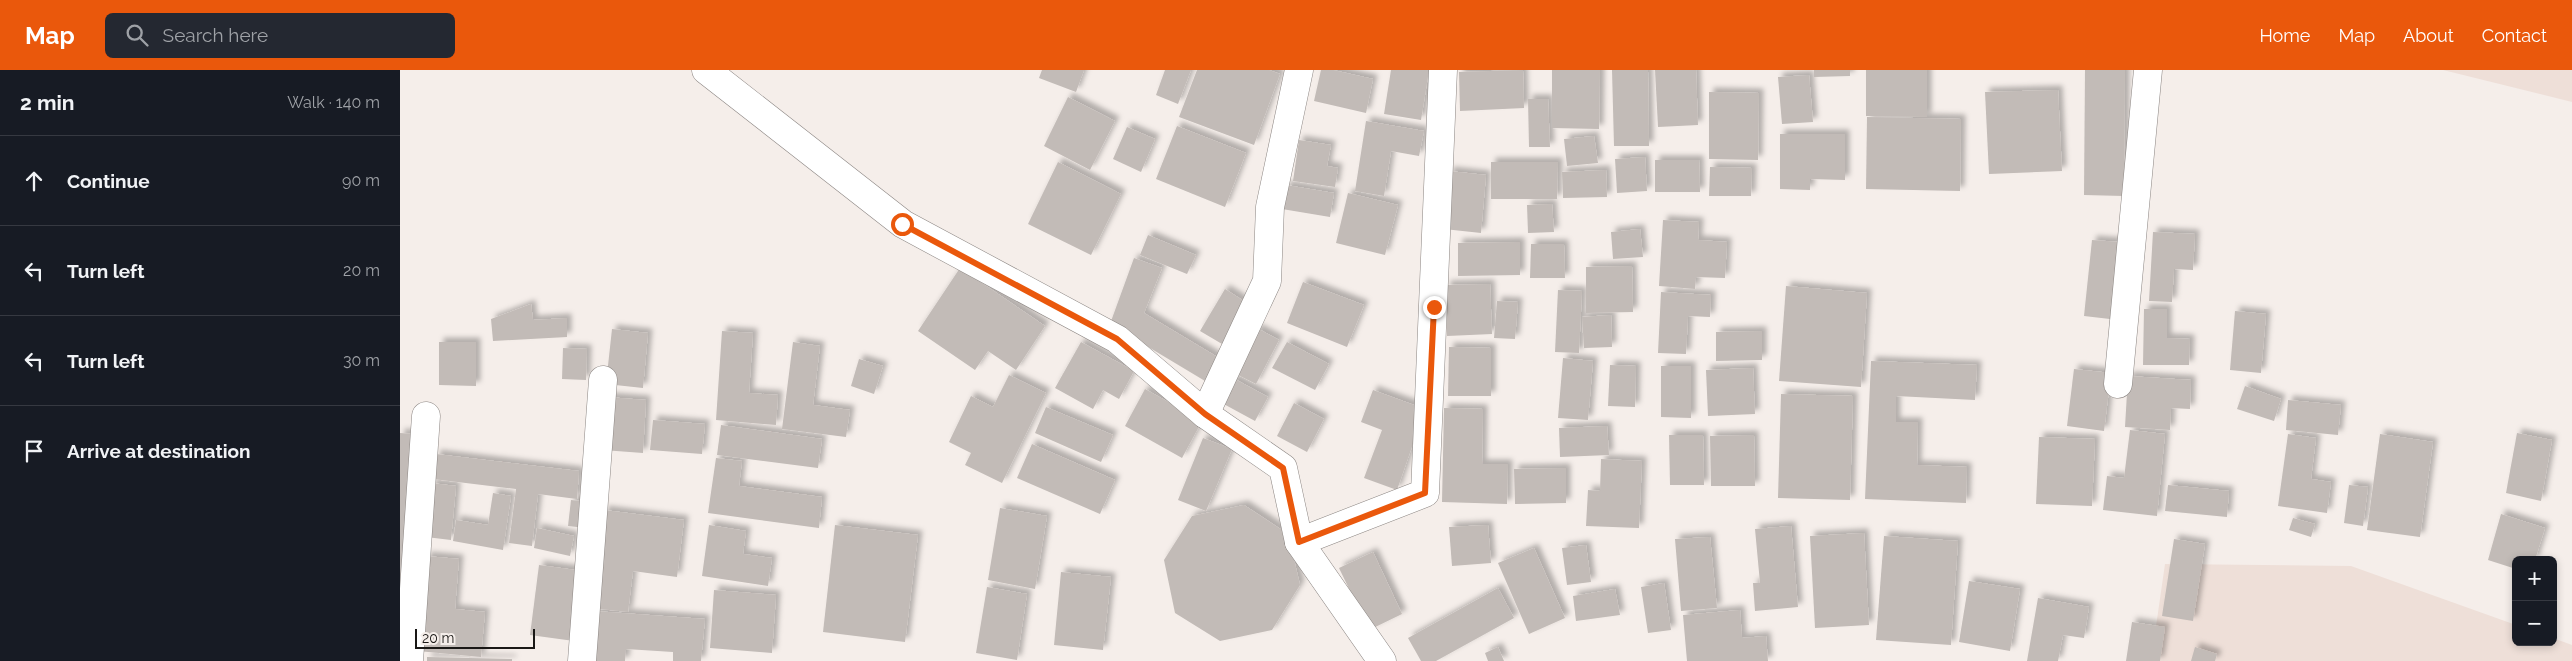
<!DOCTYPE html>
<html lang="en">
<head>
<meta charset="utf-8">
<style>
	body { margin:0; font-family:Raleway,sans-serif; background:#242831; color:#f1f3f6 }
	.controls { position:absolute; right:15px; bottom:15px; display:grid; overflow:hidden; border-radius:8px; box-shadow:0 2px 8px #0003 }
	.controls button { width:45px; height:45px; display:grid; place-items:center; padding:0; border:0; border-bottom:1px solid #363941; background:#171b24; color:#f1f3f6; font:25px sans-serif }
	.scale { position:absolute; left:15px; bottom:12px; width:120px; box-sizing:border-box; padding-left:5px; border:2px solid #1a1816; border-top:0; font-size:14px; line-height:18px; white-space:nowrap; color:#1a1816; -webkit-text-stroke:4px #f5eeea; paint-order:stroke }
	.stop { position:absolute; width:15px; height:15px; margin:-11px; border:4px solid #ea580c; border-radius:50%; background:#fff }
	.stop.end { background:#ea580c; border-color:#fff; box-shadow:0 1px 5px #0008 }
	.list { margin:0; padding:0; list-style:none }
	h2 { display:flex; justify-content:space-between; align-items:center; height:65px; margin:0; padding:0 20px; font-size:21px }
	h2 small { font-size:16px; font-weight:400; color:#9ea1a6 }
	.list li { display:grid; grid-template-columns:32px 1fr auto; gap:15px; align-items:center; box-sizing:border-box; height:90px; padding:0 20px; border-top:1px solid #363941 }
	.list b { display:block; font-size:19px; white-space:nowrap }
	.list em { font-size:16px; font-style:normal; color:#9ea1a6 }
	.icon { flex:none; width:28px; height:28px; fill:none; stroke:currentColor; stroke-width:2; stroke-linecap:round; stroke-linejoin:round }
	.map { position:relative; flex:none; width:2172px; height:591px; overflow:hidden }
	header { display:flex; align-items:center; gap:30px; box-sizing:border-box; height:70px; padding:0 25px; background:#ea580c; color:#fff }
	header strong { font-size:24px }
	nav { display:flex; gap:28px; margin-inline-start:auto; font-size:18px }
	.search { width:350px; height:45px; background:#242831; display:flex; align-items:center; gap:12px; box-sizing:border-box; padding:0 18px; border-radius:8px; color:#9ea1a6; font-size:19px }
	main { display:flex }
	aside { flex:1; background:#171b24 }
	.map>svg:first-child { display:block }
	.built { fill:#eedfd8 }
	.building { fill:#c2bbb7; filter:url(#shadow) }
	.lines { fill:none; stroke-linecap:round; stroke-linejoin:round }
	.minor-casing { stroke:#8b8582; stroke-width:29 }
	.minor { stroke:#fff; stroke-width:28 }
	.route { stroke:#ea580c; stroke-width:6 }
</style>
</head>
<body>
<header>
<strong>Map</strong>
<div class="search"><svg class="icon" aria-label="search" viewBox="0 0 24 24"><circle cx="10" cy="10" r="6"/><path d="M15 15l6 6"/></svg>Search here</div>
<nav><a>Home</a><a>Map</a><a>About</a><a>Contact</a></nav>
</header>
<main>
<aside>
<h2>2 min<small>Walk · 140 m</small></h2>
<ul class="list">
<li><svg class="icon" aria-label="ahead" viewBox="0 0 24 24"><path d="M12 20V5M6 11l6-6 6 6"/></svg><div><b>Continue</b></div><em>90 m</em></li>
<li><svg class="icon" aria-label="left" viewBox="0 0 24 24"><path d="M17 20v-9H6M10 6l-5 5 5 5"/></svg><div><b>Turn left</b></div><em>20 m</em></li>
<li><svg class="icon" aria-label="left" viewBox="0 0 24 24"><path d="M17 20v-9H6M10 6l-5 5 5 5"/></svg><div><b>Turn left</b></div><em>30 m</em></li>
<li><svg class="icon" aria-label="arrive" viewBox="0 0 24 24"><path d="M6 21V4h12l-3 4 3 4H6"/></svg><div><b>Arrive at destination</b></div></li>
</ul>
</aside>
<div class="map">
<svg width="2172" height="591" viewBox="0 0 2172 591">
	<defs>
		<filter id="shadow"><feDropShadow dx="4.5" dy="-4.5" stdDeviation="2.5" flood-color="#0004"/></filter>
	</defs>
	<rect width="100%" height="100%" fill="#f5eeea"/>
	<g class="built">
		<polygon points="2043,0 2172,0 2172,32"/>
		<polygon points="1765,494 1951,496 2116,555 2116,572 2153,572 2153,568 2172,575 2172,591 1751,591"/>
	</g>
	<g class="building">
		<polygon points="642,0 684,0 676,22 639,8"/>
		<polygon points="765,0 791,0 778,34 756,25"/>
		<polygon points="797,0 869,0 880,4 854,75 779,47"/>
		<polygon points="921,0 933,0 973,9 966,43 914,31"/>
		<polygon points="991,0 1029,0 1021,50 984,44"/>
		<polygon points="1123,0 1124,38 1060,41 1059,2"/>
		<polygon points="1152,0 1200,0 1199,59 1152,58"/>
		<polygon points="1212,0 1248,0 1249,76 1214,76"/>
		<polygon points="1255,0 1296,0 1298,55 1258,57"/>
		<polygon points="1414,0 1450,0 1450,6 1414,7"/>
		<polygon points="1466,0 1527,0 1527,47 1466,46"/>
		<polygon points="1685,0 1725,0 1724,126 1684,125"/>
		<polygon points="1409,5 1413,52 1382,54 1378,7"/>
		<polygon points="1658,20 1662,101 1589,104 1585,22"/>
		<polygon points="1309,22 1359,23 1358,90 1309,89"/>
		<polygon points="668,27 715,51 690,100 644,76"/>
		<polygon points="1128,29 1148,29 1150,77 1129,77"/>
		<polygon points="1467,47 1561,49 1560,121 1466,119"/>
		<polygon points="966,51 1024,61 1019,86 991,81 984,126 955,121"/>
		<polygon points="777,56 846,83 825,137 756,109"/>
		<polygon points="727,57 755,69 741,102 713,89"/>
		<polygon points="1380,64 1445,64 1445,110 1410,109 1410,120 1380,119"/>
		<polygon points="1194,66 1198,93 1167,96 1164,69"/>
		<polygon points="899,70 931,75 927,96 938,98 935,117 893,111"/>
		<polygon points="1245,87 1247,121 1217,123 1215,89"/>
		<polygon points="1255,90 1299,90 1300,122 1255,122"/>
		<polygon points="658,92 721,124 691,185 628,154"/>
		<polygon points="1091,92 1158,92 1157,129 1091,129"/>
		<polygon points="1310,97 1352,98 1351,126 1309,126"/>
		<polygon points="1206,100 1207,127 1163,128 1162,102"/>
		<polygon points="1049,101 1086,105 1081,163 1044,159"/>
		<polygon points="886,115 934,123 930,147 882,139"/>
		<polygon points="948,123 998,135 985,185 936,173"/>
		<polygon points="1152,134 1154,162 1128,163 1127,135"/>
		<polygon points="1263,150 1299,152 1298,170 1327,172 1325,208 1296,207 1295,219 1259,216"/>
		<polygon points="1240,159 1243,187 1213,189 1211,162"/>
		<polygon points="1753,162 1795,164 1793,200 1774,199 1772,232 1749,231"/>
		<polygon points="748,165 796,185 787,204 740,185"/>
		<polygon points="1692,170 1719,172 1710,249 1684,246"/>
		<polygon points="1120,172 1120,205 1058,206 1058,173"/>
		<polygon points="1131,174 1164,174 1165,208 1130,208"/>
		<polygon points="734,188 762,198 744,243 819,288 805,311 710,254"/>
		<polygon points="1232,196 1233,242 1186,243 1186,197"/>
		<polygon points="560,198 645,256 616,300 588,281 575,300 518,261"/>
		<polygon points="903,212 964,235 947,277 887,253"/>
		<polygon points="1090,214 1092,264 1047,266 1046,215"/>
		<polygon points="1386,216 1467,223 1461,317 1379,311"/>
		<polygon points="825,219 847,233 822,274 800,261"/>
		<polygon points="1158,220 1182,221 1179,283 1155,282"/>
		<polygon points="1261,222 1311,225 1310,247 1288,246 1286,284 1258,283"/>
		<polygon points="1097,231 1118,232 1115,269 1094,268"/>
		<polygon points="131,234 133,250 167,248 167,267 93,271 91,249"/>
		<polygon points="1744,239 1767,239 1767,268 1790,269 1789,295 1743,295"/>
		<polygon points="1835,241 1866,244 1861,303 1830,300"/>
		<polygon points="1211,245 1212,277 1184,278 1182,247"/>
		<polygon points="857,258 879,270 856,314 834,303"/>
		<polygon points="212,259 248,263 243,318 206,314"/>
		<polygon points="322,261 353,263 349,323 378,325 376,355 316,350"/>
		<polygon points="1362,261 1362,290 1316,291 1316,262"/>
		<polygon points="39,272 76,272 76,316 39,315"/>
		<polygon points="393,272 420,276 413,335 450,340 446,367 382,359"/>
		<polygon points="681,272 734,301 719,329 703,320 693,339 655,318"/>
		<polygon points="887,272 929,294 915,320 872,298"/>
		<polygon points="1049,277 1091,278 1091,326 1048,326"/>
		<polygon points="163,278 187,279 186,310 162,309"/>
		<polygon points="1163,288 1193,291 1188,350 1158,348"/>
		<polygon points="459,289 483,296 474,324 451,316"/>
		<polygon points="1471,291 1577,295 1575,330 1496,326 1496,352 1518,352 1517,395 1567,397 1566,433 1465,429"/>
		<polygon points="1210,295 1236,296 1235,337 1208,336"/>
		<polygon points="1261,296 1291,296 1291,348 1261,347"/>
		<polygon points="1353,298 1355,344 1308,346 1306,300"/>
		<polygon points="1674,299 1711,303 1704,361 1667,356"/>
		<polygon points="609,305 646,323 602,413 565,395 571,383 549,372 571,326 593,337"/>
		<polygon points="1728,306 1791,310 1790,339 1771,338 1770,360 1725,357"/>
		<polygon points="833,308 868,327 855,351 820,332"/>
		<polygon points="1845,316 1881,329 1874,351 1837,339"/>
		<polygon points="745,319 802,351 782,388 725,356"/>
		<polygon points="973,320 1025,339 997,420 964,408 982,360 961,352"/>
		<polygon points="1381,324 1453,326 1450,430 1378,428"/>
		<polygon points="207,327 246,330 243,383 203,380"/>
		<polygon points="1888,330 1941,335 1938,365 1886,360"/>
		<polygon points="894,333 924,349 907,382 877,366"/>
		<polygon points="646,337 713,365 701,392 635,363"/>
		<polygon points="1044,338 1083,339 1082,394 1108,394 1107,434 1042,432"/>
		<polygon points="253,350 305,354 302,384 250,380"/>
		<polygon points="321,355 422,369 418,398 317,385"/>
		<polygon points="1207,356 1209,385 1160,387 1159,358"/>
		<polygon points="1730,360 1765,364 1757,446 1703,440 1707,406 1724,408"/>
		<polygon points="0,363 13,364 0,555"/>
		<polygon points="2117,363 2152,370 2141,431 2106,423"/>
		<polygon points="1888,364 1916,368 1911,409 1931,412 1927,443 1878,436"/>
		<polygon points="1980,364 2033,372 2020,467 1967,460"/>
		<polygon points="1269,365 1303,365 1304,415 1270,415"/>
		<polygon points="1354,365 1355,416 1311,416 1310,366"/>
		<polygon points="1639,367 1695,369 1692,436 1636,434"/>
		<polygon points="803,368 832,379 806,441 778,430"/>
		<polygon points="632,374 715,410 700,444 617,408"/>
		<polygon points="36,384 179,401 177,429 138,424 132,476 109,473 116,419 33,409"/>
		<polygon points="316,388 342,391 339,416 422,427 419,458 308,443"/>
		<polygon points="1201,389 1242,391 1239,458 1186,456 1188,420 1200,421"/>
		<polygon points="1166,398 1166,433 1115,434 1114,399"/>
		<polygon points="31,413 56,416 51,470 26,467"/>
		<polygon points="1768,415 1829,421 1827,447 1765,441"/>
		<polygon points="1949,415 1968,417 1963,456 1944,453"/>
		<polygon points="93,423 111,426 103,480 53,471 56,450 88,455"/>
		<polygon points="171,430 189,432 186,458 168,456"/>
		<polygon points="844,435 888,464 900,515 872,560 820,571 775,543 764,490 792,446"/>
		<polygon points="600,438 647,446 635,519 588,510"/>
		<polygon points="204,440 284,450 277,507 233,501 228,542 191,538"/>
		<polygon points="2101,444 2145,458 2135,490 2116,490 2116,499 2088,490"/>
		<polygon points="1893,448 1915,454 1911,467 1889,460"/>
		<polygon points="309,455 346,461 343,484 372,488 368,516 302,506"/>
		<polygon points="435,455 518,465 505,572 423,562"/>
		<polygon points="1088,455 1091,493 1052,496 1049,457"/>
		<polygon points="1391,456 1398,537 1355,541 1353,513 1360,513 1355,459"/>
		<polygon points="137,458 174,466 170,486 134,478"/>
		<polygon points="1464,463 1469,555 1415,558 1410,466"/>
		<polygon points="1484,466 1558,471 1551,575 1476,570"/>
		<polygon points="1310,467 1317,538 1281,541 1275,469"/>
		<polygon points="1774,469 1805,474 1793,551 1762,546"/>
		<polygon points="1186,475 1191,512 1167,515 1162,478"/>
		<polygon points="1134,478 1165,548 1129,564 1098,493"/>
		<polygon points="973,482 1002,544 969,560 939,498"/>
		<polygon points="26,486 59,489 55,539 85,542 81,587 18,581"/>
		<polygon points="139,495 183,501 174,571 130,565"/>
		<polygon points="661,502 711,507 703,580 654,575"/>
		<polygon points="1569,511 1620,519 1610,581 1559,572"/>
		<polygon points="1264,513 1271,560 1248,563 1241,517"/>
		<polygon points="587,517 627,524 617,590 576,583"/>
		<polygon points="1098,518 1114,548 1036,591 1021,591 1008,568"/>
		<polygon points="1215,519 1220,545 1176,551 1173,526"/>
		<polygon points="314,520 376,525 372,583 310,578"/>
		<polygon points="1638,528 1689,537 1684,568 1663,565 1658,591 1627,591"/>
		<polygon points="1340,540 1342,568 1366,566 1368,591 1287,591 1283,545"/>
		<polygon points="194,541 305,549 301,591 273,591 273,582 226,579 225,591 190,591"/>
		<polygon points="1732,552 1765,557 1760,591 1726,591"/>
		<polygon points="1098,577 1104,591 1088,591 1085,583"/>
		<polygon points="1795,577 1817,584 1815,591 1791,591"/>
		<polygon points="27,587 112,589 112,591 27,591"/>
	</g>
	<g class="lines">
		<defs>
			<g id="minor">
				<polyline points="306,0 503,154 717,269 805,344 883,398 899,472 982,591"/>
				<polyline points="1718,314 1748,0"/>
				<polyline points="805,344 867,211 870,137 899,0"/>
				<polyline points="899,472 1025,423 1043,0"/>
				<polyline points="9,591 26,346"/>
				<polyline points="182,591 203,310"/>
			</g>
		</defs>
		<use href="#minor" class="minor-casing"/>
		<use href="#minor" class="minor"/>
	</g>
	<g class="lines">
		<polyline class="route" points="502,154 717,269 805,344 883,398 899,472 1025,423 1034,237"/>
	</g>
</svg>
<div class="controls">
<button>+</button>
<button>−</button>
</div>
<div class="scale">20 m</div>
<div class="stop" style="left:502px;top:154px"></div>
<div class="stop end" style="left:1034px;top:237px"></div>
</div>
</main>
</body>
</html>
